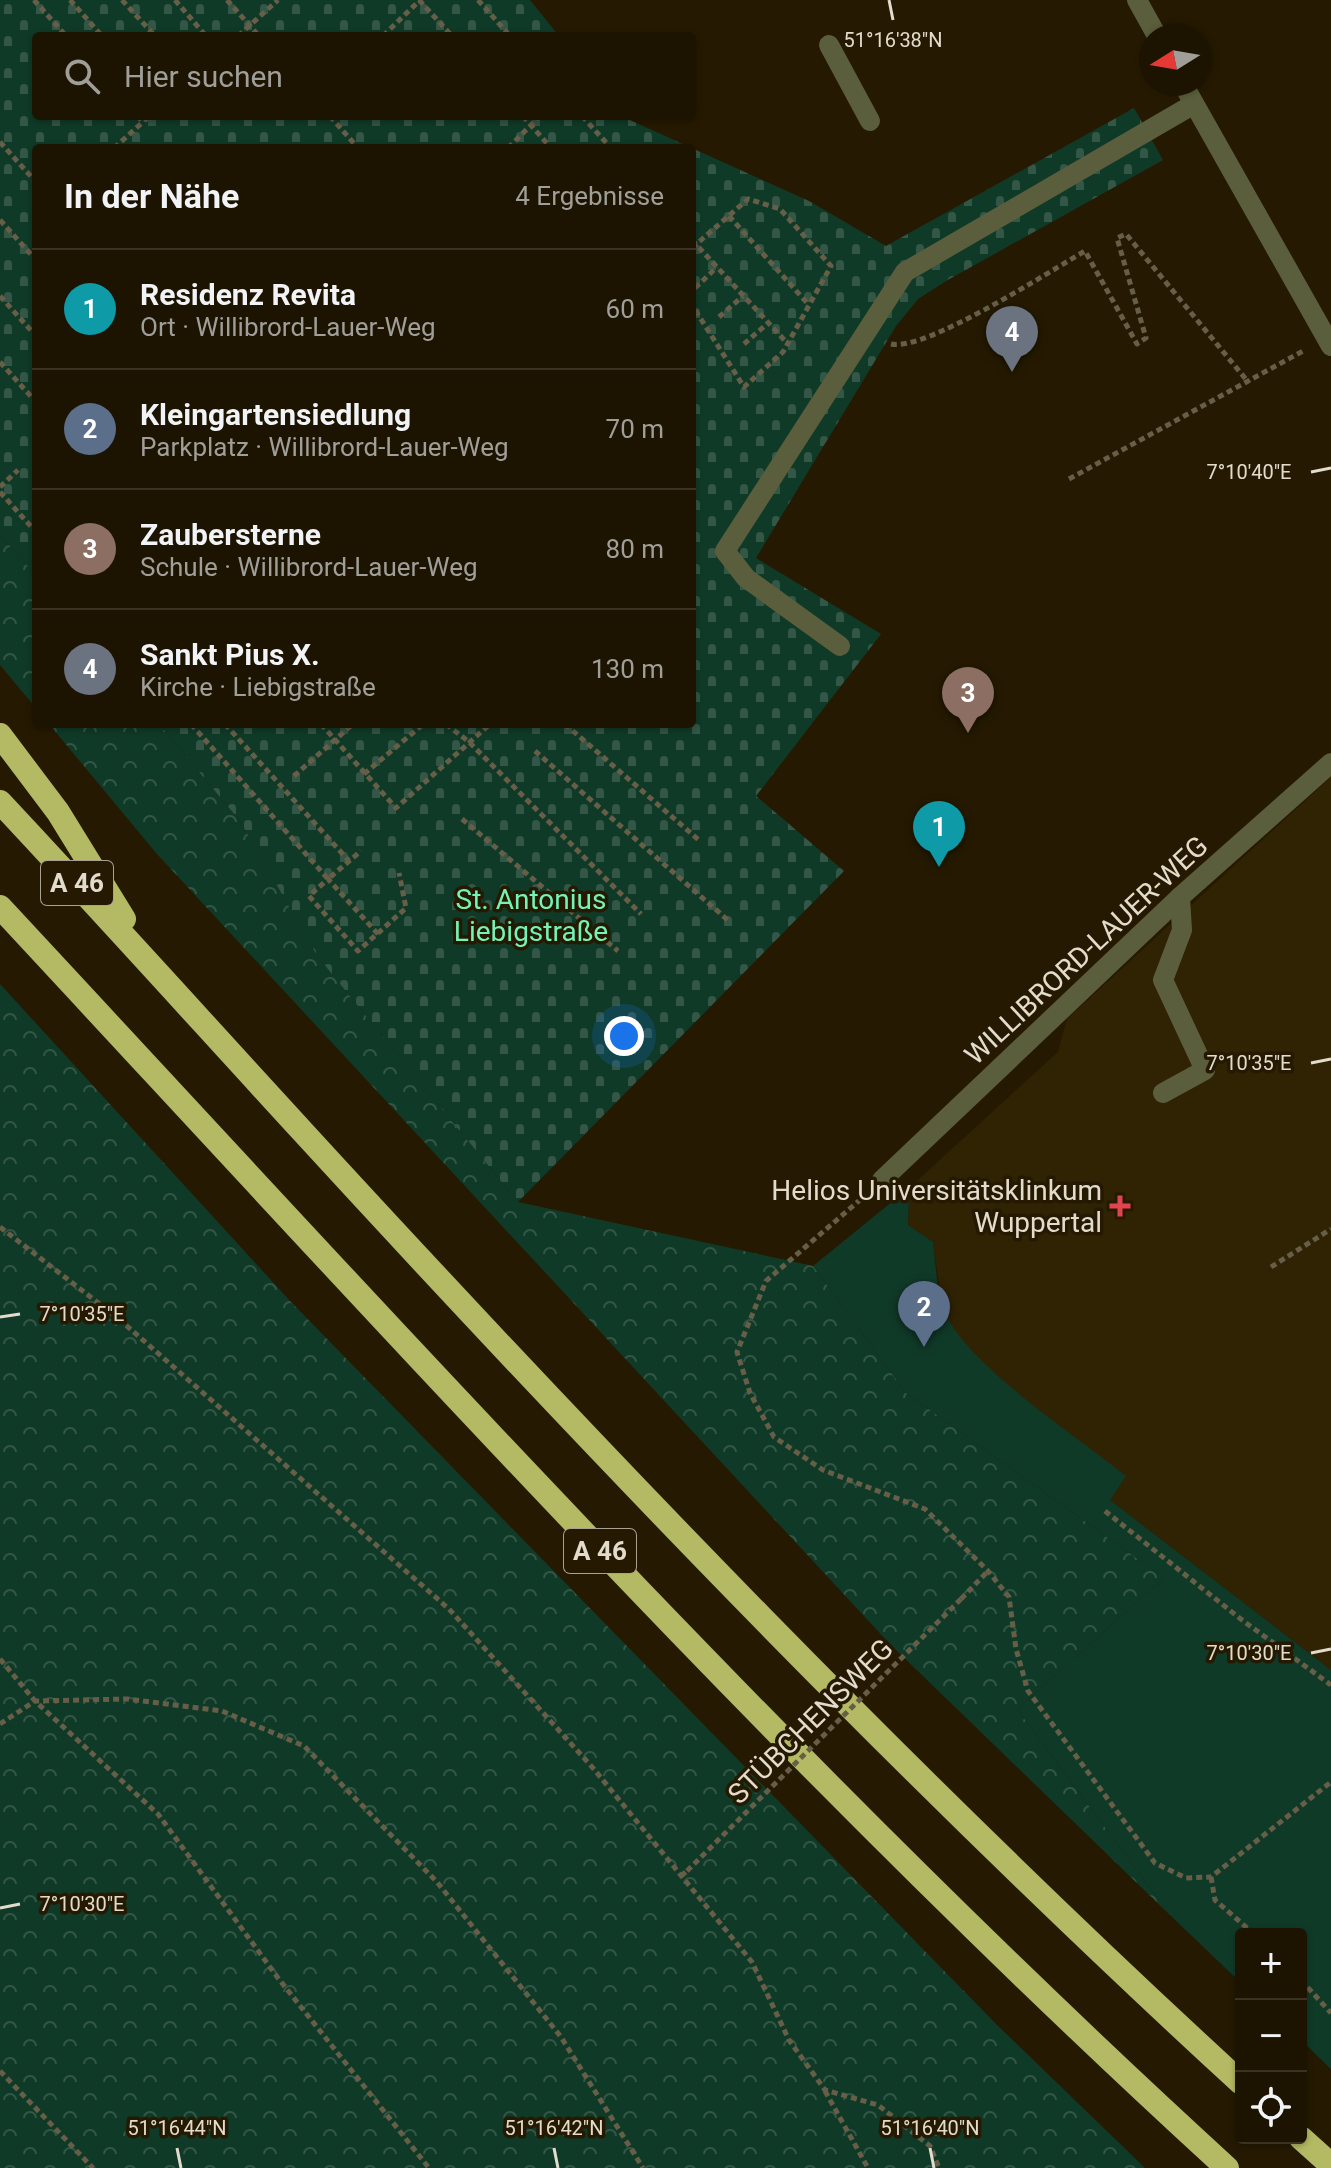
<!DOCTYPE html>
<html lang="de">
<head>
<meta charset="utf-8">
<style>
	body { margin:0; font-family:Roboto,sans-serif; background:#251d0b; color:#f1f3f6 }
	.controls { position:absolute; right:24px; bottom:24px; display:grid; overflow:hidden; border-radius:8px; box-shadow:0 2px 6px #0004 }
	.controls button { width:72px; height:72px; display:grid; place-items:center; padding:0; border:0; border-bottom:2px solid #3a3323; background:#1c1401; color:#f1f3f6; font:40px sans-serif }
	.compass { position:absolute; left:1139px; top:24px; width:72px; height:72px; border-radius:50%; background:#1c1401; box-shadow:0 2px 6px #0004; rotate:259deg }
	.you { position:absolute; left:624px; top:1036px; width:28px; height:28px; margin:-20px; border:6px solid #fff; border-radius:50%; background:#1a73e8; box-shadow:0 0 0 12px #1a73e833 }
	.badge { display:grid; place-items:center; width:52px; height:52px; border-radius:50%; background:#ea580c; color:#fff; font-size:26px; font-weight:700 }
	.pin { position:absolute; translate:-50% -66px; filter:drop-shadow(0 2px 4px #0008) }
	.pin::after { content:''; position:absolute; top:42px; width:28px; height:24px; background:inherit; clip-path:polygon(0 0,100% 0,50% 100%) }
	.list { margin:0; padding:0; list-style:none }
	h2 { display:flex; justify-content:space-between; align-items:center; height:104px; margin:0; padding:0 32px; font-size:34px }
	h2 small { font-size:26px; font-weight:400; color:#a09e99 }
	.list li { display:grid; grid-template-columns:52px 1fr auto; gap:24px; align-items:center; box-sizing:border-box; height:120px; padding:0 32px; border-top:2px solid #3a3323 }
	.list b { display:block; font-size:30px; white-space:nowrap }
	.list p { margin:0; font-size:26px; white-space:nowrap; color:#a09e99 }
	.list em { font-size:26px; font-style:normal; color:#a09e99 }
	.icon { flex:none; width:44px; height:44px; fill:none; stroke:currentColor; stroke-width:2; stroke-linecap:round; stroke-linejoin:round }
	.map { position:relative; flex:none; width:1331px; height:2168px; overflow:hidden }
	.search { position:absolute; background:#1c1401; box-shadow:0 2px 6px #0004; left:32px; top:32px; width:664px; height:88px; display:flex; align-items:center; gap:20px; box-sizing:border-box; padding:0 28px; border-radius:8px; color:#a09e99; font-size:30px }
	.panel { position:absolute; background:#1c1401; box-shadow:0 2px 6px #0004; left:32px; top:144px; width:664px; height:584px; border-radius:8px }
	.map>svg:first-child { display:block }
	.built { fill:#302304 }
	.green { fill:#103a28 }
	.forest { fill:url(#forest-crowns) }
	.cemetery { fill:url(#cemetery-stones) }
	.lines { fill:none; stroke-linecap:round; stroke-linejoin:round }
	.path { stroke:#675e48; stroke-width:5; stroke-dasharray:6 4; stroke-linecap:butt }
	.minor { stroke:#5b5e3c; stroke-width:20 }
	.highway { stroke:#b4ba63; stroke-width:24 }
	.path-bridge { stroke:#675e48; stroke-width:5; stroke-dasharray:6 4; stroke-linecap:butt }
	.ticks { fill:none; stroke:#e3dccd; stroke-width:3 }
	.health-dot { fill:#e0444e; stroke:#251a01; stroke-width:3 }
	.labels { text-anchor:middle; stroke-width:7; stroke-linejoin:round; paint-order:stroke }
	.shield { fill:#251a01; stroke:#aaa290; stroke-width:2 }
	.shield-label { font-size:26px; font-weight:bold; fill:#e3dccd }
	.park-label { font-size:28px; fill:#74f3b8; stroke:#251a01 }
	.street-label { font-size:28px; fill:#e3dccd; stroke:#251a01 }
	.poi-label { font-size:28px; fill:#e3dccd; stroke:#251a01; text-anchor:end }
	.ticks-label { font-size:20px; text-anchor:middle; fill:#e3dccd; stroke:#251a01; stroke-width:7; stroke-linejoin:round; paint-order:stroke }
</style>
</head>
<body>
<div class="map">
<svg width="1331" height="2168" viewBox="0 0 1331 2168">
	<defs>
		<pattern id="forest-crowns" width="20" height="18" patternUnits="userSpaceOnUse" patternTransform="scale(2)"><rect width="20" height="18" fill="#103a28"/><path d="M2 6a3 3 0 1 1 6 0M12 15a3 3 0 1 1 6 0" fill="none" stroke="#335646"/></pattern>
		<pattern id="cemetery-stones" width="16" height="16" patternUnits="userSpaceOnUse" patternTransform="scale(2)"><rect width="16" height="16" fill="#103a28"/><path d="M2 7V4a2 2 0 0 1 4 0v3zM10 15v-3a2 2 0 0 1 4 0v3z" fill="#335646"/></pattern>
	</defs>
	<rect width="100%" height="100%" fill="#251a01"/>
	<polygon class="built" points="1331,777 1331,1670 1110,1500 955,1333 942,1306 933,1242 908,1225 909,1188 1058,1052 1067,1019"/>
	<path class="green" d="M 909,1188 L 908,1225 L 933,1242 C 936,1263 936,1288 943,1308 C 962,1362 1079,1438 1126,1476 L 1110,1500 L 1331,1670 L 1331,2069 L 1301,2040 L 1301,1934 L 1241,1934 L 1241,1983 L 1170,1915 L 1017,1709 L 1164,1578 L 906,1393 L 813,1266 Z"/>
	<g class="forest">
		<polygon points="0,534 36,577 36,708 0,665"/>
		<polygon points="49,724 159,724 240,821 319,958 518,1202 813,1266 906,1393 1164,1578 1017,1709 1170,1915 890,1644 157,854"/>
		<polygon points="0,984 290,1301 997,2025 1145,2168 0,2168"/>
	</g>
	<polygon class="cemetery" points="0,0 530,0 559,36 36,36 36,116 621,116 809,201 886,246 1134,108 1163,160 946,281 918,299 896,326 756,558 881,634 756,796 844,871 518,1202 318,957 240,821 159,724 692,724 692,148 36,148 36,577 0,534"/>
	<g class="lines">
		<g class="path">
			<polyline points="34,0 66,36"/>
			<polyline points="70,0 102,36"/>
			<polyline points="122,0 155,36"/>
			<polyline points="175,0 206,36"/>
			<polyline points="227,0 259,36"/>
			<polyline points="419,0 452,36"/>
			<polyline points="478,0 510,36"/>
			<polyline points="238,36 278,0"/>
			<polyline points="383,36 420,0"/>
			<polyline points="137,116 143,122 149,116"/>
			<polyline points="330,116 358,148"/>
			<polyline points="523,116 551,148"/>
			<polyline points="582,116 611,148"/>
			<polyline points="0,142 36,182"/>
			<polyline points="114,148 143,122"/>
			<polyline points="508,148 540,116"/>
			<polyline points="729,216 809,305"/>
			<polyline points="0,220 36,260"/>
			<polyline points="692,240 788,344"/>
			<polyline points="692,248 748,199 780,209 831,266 783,352 744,387 692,305"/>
			<polyline points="695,288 717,267"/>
			<polyline points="0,296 36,336"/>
			<polyline points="719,317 743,296"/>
			<polyline points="744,344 768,323"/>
			<path d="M 891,344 C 925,352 1050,271 1085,251 L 1137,344 L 1146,338 L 1117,238 L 1126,234 L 1249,383"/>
			<polyline points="0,362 36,402"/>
			<polyline points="1069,479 1303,351"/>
			<polyline points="0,487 18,470"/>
			<polyline points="0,492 36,532"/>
			<polyline points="191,724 328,879 361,851"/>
			<polyline points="225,724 349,861"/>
			<polyline points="321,724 396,808 490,724"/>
			<polyline points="421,724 442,724"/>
			<polyline points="446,724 469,742 641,914"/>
			<polyline points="565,724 700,841"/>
			<polyline points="535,751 730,922"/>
			<polyline points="364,774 421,726"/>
			<polyline points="294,776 353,724"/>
			<polyline points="462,819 618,951"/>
			<polyline points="378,934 328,879 309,896 358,951 406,908 399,873"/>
			<polyline points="861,1199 766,1281 737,1352 750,1393 774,1437 823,1470 925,1509 988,1571 1009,1597 1016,1649 1028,1691 1155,1863 1186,1878 1211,1877 1331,1782"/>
			<polyline points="0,1227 119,1319 449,1609 593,1768 752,1962 789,2040 825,2090 878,2105 930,2146 939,2168"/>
			<polyline points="1271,1267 1331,1229"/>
			<polyline points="1105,1511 1242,1620 1331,1685"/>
			<polyline points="961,1599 988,1571"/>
			<polyline points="0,1659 35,1701 158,1814 278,1978 429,2168"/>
			<polyline points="0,1724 35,1701 128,1699 222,1711 304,1746 437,1882 561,2037 643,2168"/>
			<polyline points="681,1876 687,1871"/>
			<polyline points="1211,1877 1215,1900 1254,1934"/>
			<polyline points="1301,1980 1331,2013"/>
			<polyline points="0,2071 93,2168"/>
			<polyline points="825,2091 868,2168"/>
		</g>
		<g class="minor">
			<polyline points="1137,0 1157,36"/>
			<polyline points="829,45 870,121"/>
			<polyline points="1183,84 1331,346"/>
			<polyline points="840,646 746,578 725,551 905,272 1194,104"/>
			<polyline points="1163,1093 1205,1070 1163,980 1182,930 1180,897"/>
			<polyline points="882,1180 1180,897 1331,763"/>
		</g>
		<g class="highway">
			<polyline points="0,735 58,812 124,919"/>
			<path d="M 0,802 C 102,911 202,1022 303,1132 C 604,1460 913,1782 1241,2083"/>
			<path d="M 0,907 C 400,1337 793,1772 1227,2168"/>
			<polyline points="1301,2138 1331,2165"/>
		</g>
		<polyline class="path-bridge" points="687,1871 961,1599"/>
	</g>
	<path class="ticks" d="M 889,0 L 893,20M 1311,472 L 1331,468M 1311,1063 L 1331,1059M 0,1317 L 20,1314M 1311,1653 L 1331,1649M 0,1908 L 20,1904M 177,2148 L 181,2168M 554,2148 L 558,2168M 930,2148 L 934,2168"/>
	<path class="health-dot" d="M1116 1194h8v8h8v8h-8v8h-8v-8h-8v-8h8z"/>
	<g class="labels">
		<g class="shield">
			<rect x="41" y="861" width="72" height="44" rx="6"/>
			<rect x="564" y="1529" width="72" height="44" rx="6"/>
		</g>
		<g class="shield-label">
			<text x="77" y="892">A 46</text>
			<text x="600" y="1560">A 46</text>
		</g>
		<g class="park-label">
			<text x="531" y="909">St. Antonius<tspan x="531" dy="32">Liebigstraße</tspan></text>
		</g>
		<g class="street-label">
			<text transform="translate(1086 950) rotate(-43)" y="10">WILLIBRORD-LAUER-WEG</text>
			<text transform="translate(810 1721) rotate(-45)" y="10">STÜBCHENSWEG</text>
		</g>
		<g class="poi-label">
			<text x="1102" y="1200">Helios Universitätsklinkum<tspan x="1102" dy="32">Wuppertal</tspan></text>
		</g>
	</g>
	<g class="ticks-label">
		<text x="893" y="47">51°16'38"N</text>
		<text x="1249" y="479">7°10'40"E</text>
		<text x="1249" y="1070">7°10'35"E</text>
		<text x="82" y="1321">7°10'35"E</text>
		<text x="1249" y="1660">7°10'30"E</text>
		<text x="82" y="1911">7°10'30"E</text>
		<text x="177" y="2135">51°16'44"N</text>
		<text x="554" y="2135">51°16'42"N</text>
		<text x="930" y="2135">51°16'40"N</text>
	</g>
</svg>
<div class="controls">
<button>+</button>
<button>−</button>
<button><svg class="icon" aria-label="locate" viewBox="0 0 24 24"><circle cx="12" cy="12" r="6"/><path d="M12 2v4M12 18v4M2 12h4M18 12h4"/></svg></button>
</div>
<svg class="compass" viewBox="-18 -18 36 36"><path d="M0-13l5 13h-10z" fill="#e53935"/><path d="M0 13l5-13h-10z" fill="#a09e99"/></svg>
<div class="you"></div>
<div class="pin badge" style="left:939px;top:867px;background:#0f9aa8">1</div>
<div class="pin badge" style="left:924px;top:1347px;background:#5c6f8a">2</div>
<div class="pin badge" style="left:968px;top:733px;background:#8d6e63">3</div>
<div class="pin badge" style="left:1012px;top:372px;background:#6b7280">4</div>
<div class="search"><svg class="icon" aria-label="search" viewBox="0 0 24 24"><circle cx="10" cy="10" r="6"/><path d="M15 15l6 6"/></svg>Hier suchen</div>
<section class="panel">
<h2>In der Nähe<small>4 Ergebnisse</small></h2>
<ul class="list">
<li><span class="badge" style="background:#0f9aa8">1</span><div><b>Residenz Revita</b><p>Ort · Willibrord-Lauer-Weg</p></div><em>60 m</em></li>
<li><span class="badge" style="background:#5c6f8a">2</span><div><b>Kleingartensiedlung</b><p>Parkplatz · Willibrord-Lauer-Weg</p></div><em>70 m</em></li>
<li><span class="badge" style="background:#8d6e63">3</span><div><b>Zaubersterne</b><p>Schule · Willibrord-Lauer-Weg</p></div><em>80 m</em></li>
<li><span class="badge" style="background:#6b7280">4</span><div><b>Sankt Pius X.</b><p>Kirche · Liebigstraße</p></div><em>130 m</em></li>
</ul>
</section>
</div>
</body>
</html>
